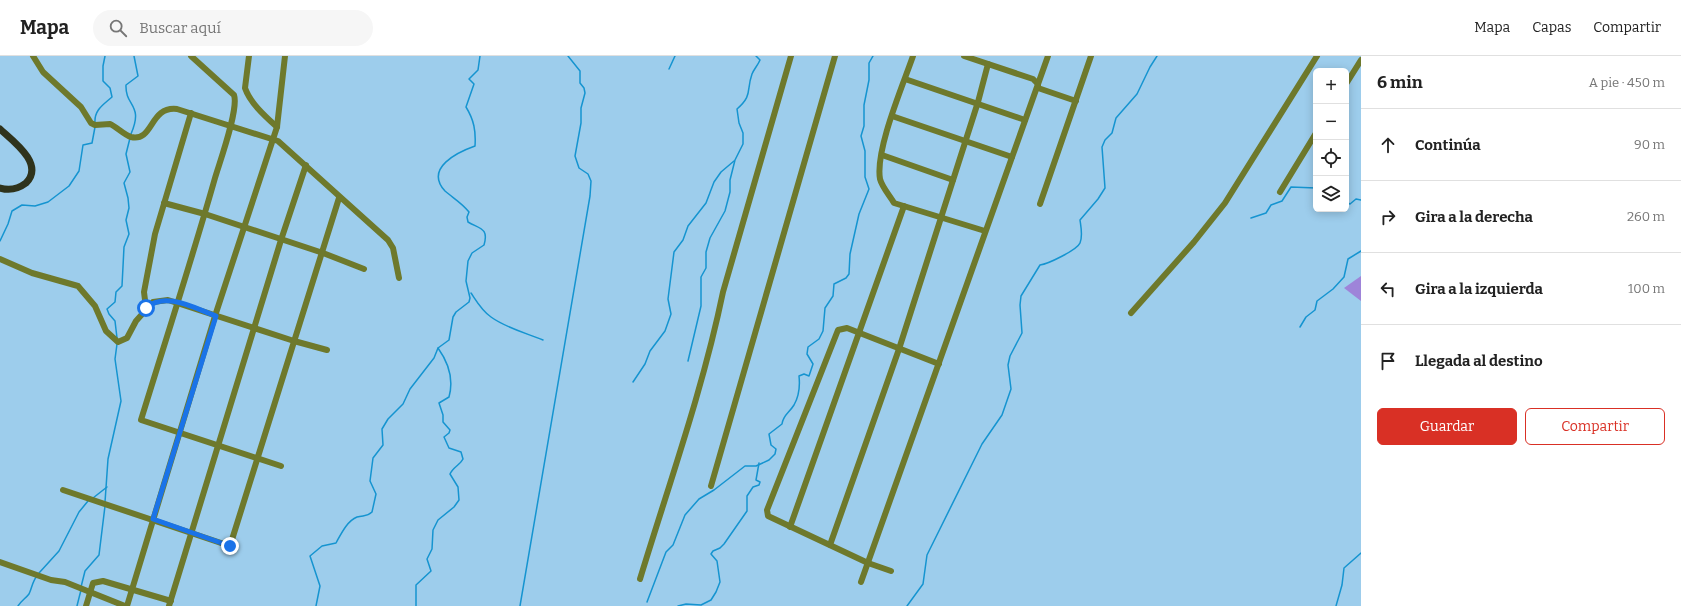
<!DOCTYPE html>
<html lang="es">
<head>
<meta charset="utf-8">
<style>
	body { margin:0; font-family:Bitter,serif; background:#f6f6f6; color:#222 }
	.controls { position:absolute; right:12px; top:12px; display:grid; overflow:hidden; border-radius:6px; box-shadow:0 2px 10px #0003 }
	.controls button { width:36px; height:36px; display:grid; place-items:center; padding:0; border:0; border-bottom:1px solid #e0e0e0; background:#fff; color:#222; font:20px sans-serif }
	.stop { position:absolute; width:12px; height:12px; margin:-9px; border:3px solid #1a73e8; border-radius:50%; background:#fff }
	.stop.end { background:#1a73e8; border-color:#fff; box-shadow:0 1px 4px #0008 }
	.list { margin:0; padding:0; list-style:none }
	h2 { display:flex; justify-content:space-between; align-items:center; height:52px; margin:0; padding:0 16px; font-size:17px }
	h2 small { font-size:13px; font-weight:400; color:#767676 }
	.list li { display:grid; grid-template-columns:26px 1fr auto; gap:12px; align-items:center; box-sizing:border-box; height:72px; padding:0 16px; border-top:1px solid #e0e0e0 }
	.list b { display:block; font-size:15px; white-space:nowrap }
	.list em { font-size:13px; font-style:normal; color:#767676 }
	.actions { display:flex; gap:8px; padding:12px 16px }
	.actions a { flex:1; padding:9px 0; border:1px solid #d93025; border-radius:6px; text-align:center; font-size:14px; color:#d93025 }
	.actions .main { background:#d93025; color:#fff }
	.icon { flex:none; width:22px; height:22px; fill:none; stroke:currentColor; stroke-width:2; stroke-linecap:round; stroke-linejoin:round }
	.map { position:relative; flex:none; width:1361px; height:550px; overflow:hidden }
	header { display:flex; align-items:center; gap:24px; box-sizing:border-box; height:56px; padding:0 20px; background:#fff; border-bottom:1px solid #e0e0e0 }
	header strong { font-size:19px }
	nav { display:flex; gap:22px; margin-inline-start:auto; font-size:14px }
	.search { width:280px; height:36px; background:#f6f6f6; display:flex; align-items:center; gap:10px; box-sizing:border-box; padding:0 14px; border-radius:22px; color:#767676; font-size:15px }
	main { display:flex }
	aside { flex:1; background:#fff }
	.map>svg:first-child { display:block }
	.green { fill:#9e84d9 }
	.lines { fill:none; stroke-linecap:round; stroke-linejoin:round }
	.stream { stroke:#1594d0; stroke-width:1.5 }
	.minor { stroke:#6e792c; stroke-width:6 }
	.major { stroke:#2f331c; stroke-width:7 }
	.route { stroke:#1a73e8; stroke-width:5 }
</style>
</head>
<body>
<header>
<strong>Mapa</strong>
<div class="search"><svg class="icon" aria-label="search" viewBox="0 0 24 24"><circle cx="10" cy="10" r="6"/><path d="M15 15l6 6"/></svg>Buscar aquí</div>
<nav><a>Mapa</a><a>Capas</a><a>Compartir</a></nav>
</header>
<main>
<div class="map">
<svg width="1361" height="550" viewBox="0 0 1361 550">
	<rect width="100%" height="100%" fill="#9dcdec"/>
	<polygon class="green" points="1361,220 1361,245 1344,232"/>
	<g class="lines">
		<g class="stream">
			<polyline points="669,13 675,0"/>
			<path d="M 95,67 C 94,54 103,49 112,41 L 110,32 L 103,25 L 103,10 L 105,0"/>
			<path d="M 131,78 C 144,48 125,51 126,29 L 138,20 L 134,0"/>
			<polyline points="1346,146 1350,148 1356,143 1361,144"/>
			<polyline points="1251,162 1266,157 1271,149 1282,145 1291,131 1316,132"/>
			<polyline points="0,185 8,168 12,155 22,149 35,150 48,146 69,130 79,115 83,89 92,87 95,71"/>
			<path d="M 471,237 C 477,246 482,255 491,261 C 506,272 526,277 543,284"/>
			<polyline points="1300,271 1306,261 1315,254 1317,245 1333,233 1344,221 1348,203 1361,195"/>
			<polyline points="117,282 115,265 109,258 107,253 115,246 116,236 122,230 124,191 129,178 126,164 129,152 128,142 124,127 130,116 126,98 130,82"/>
			<path d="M 688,305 L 701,250 L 701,221 L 706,212 L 706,196 L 710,182 L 725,155 L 730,136 L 730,124 L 735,104 L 743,88 L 743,77 L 739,67 L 737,53 C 753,39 746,35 752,18 C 754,13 758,9 760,4 L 756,0"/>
			<polyline points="633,326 645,308 650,295 665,275 671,258 668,243 674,196 683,184 688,170 706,147 714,126 721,116 734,105"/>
			<polyline points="93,442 107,431"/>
			<polyline points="105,446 108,403 121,345 115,303 117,288"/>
			<polyline points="39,517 59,495 79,456 88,445"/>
			<polyline points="81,531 85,515 99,499 105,450"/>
			<path d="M 647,546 L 666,496 L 673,489 L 685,459 L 699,443 L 714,434 L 745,410 L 756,410 L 769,404 L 775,398 L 776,393 L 771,389 L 769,378 L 782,368 C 783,359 789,357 794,349 C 799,340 800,329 799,320 L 804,318 L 809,320 L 813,308 L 807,298 L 808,291 L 819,283 L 823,275 L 825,252 L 833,240 L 834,228 L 846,222 L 849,218 L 850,198 L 859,158 L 869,133 L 865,121 L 865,95 L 861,80 L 864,70 L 864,49 L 869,24 L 869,7 L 873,0"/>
			<path d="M 18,550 C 21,545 26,542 29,538 C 32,532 32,526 37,520"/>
			<polyline points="77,550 81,534"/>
			<path d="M 316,550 L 320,530 L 310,500 L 322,490 L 336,487 C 341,478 347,465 357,461 C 364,459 367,461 372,456 L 376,438 L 370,425 L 373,402 L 383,389 L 382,373 L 388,363 L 403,348 L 410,333 L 434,302 L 438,292 L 449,284 L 453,261 L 456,256 L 469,246 L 470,242 L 466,225 L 468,205 L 472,197 L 484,189 C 489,172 480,173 468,166 L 467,161 L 469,156 C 462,147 453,142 445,135 C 424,112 458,96 475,90 C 476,75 474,64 466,51 L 474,28 L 469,23 L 478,14 L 480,0"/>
			<path d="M 416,550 L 416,529 L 431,515 L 427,503 L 432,493 L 433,474 L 438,464 L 454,451 L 459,444 L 458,431 L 450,418 C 453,411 460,409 463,403 L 461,396 L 449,392 L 444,381 L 449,377 L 450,374 L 443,366 L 443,359 L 439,347 L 449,341 C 454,323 448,306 438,292"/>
			<polyline points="520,550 590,140 591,125 588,118 579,112 575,100 581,67 581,52 585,37 584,32 580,27 580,15 568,0"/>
			<polyline points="678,550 686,548 701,549 711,544 716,536 720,526 717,505 711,498 713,495 720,492 724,488 747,455 747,440 753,431 759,429 760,426 756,424 759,407"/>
			<path d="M 907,550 L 923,528 L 927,499 L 982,388 L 1002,359 L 1011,333 L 1008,309 L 1010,300 L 1022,277 L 1020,249 L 1021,240 L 1040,209 C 1048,208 1077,194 1080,187 C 1083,180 1081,171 1080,164 L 1098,143 L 1105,132 L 1102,91 L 1105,84 L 1112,77 L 1116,62 L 1137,38 L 1150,11 L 1157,0"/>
			<polyline points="1336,550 1342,529 1344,512 1361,497"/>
		</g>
		<g class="minor">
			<path d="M 33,0 L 43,16 L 81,51 L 91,67 L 95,69 L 110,68 C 117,71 124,79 131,81 C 154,86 149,50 177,53 L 278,85 L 388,184 L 393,192 L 399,222"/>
			<path d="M 191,0 L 234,39 C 239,53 220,105 215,122 C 192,203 166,283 141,364 L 281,410"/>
			<path d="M 249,0 L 245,32 C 250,47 266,61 277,71"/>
			<path d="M 913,0 C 903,29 875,94 880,123 C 882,131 890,140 894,147 L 985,175"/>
			<polyline points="964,0 1033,23 1038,28 1038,32 1076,45"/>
			<polyline points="905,23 1025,64"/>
			<polyline points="1346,28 1361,4"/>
			<polyline points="892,60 1012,101"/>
			<polyline points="882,99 953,124"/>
			<polyline points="1280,136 1316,77"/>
			<polyline points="164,147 205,158 323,197 364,213"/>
			<polyline points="1040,148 1091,0"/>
			<polyline points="0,203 32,217 78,230 95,250 106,275 118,286 127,282 136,265 153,246 168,244 294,285 327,294"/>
			<polyline points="146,252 144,236 155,178 191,57"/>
			<polyline points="1131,257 1194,186 1225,147 1317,0"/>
			<polyline points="711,430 835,0"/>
			<polyline points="63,434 230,490 339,142"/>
			<polyline points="790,471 904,150"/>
			<polyline points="830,489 899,293 978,46 988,8"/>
			<polyline points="0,506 51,524 65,526 125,550"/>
			<polyline points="891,515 868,507 768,460 767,454 838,274 847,272 939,308"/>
			<path d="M 640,523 C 669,428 703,333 723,236 L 791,0"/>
			<polyline points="861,526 1048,0"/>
			<polyline points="86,550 93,527 103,525 171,545"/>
			<polyline points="127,550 215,260 277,71 285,0"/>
			<polyline points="169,550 281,184 306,109"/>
		</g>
		<path class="major" d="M 0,73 C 13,85 45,108 26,127 C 18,133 10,135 0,132"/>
	</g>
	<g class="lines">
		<path class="route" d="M 146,252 C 165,235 194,252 216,260 L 153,463 L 230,490"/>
	</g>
</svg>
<div class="controls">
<button>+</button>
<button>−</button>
<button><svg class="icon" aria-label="locate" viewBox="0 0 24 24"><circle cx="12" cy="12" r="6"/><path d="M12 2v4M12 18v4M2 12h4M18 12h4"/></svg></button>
<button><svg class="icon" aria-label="layers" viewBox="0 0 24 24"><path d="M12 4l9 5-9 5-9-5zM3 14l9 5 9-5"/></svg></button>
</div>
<div class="stop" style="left:146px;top:252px"></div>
<div class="stop end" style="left:230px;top:490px"></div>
</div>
<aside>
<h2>6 min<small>A pie · 450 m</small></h2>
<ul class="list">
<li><svg class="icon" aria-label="ahead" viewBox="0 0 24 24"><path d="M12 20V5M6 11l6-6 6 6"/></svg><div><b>Continúa</b></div><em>90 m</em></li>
<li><svg class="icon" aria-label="right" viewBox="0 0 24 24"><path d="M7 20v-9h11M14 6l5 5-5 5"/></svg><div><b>Gira a la derecha</b></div><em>260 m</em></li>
<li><svg class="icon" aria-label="left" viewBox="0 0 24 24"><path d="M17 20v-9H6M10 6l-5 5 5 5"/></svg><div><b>Gira a la izquierda</b></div><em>100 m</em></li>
<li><svg class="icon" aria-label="arrive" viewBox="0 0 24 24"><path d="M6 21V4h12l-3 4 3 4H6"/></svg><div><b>Llegada al destino</b></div></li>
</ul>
<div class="actions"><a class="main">Guardar</a><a>Compartir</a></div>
</aside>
</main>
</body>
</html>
